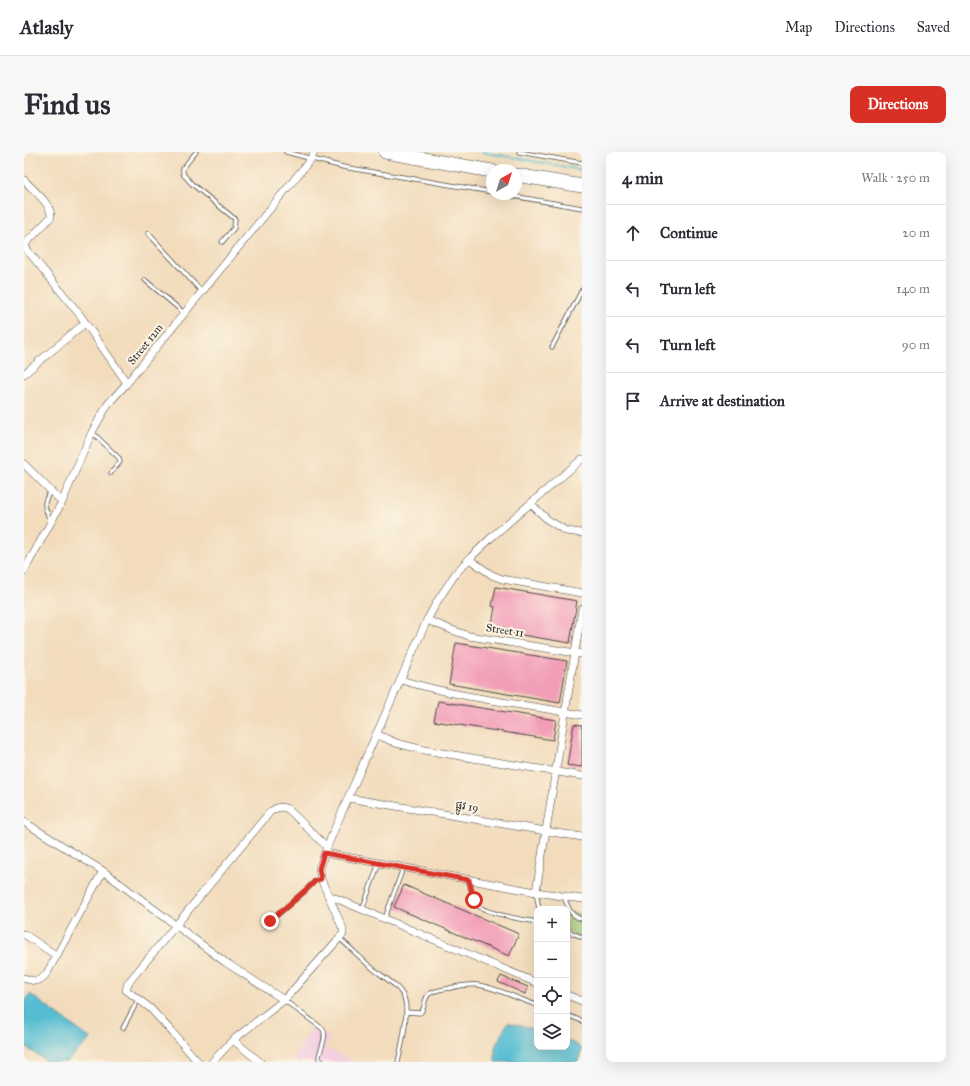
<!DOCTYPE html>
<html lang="en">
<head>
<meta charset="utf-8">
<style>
	body { margin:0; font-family:"IM FELL Great Primer","Noto Sans Khmer",serif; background:#f7f7f7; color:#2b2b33 }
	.controls { position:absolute; right:12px; bottom:12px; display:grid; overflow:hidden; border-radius:8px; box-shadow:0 4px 16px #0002 }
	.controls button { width:36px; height:36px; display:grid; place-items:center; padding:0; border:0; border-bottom:1px solid #e1e1e2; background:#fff; color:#2b2b33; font:20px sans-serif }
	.compass { position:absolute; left:462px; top:12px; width:36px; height:36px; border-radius:50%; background:#fff; box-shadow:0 4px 16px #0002; rotate:39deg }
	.stop { position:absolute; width:12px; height:12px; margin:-9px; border:3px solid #d93025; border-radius:50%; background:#fff }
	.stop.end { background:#d93025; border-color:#fff; box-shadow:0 1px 4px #0008 }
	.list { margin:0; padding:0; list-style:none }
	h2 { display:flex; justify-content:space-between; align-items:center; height:52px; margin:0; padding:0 16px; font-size:17px }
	h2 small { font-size:13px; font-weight:400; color:#7c7c81 }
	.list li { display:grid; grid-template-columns:26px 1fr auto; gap:12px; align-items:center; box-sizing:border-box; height:56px; padding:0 16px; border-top:1px solid #e1e1e2 }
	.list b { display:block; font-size:15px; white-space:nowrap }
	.list em { font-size:13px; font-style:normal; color:#7c7c81 }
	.icon { flex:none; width:22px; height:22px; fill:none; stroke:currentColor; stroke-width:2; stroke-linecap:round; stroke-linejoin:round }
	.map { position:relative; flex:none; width:558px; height:910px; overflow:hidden; border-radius:8px }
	header { display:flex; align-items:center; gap:24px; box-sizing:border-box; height:56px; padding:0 20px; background:#fff; border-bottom:1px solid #e1e1e2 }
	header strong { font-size:19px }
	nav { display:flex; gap:22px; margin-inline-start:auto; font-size:14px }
	.intro { display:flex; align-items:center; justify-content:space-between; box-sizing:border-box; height:96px; padding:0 24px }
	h1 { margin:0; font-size:28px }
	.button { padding:10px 18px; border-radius:8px; background:#d93025; color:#fff; font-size:14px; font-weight:700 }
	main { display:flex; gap:24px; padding:0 24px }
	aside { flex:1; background:#fff; border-radius:8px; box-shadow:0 4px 16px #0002 }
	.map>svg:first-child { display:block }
	.built { fill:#f3cfdf }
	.green { fill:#9bc572; stroke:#63784e }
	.water { fill:#54bcd1; stroke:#40747e }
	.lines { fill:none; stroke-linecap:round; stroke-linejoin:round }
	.stream { stroke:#54bcd1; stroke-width:2 }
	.building { fill:#f29eb8 }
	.lane-casing { stroke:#494641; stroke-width:5 }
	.street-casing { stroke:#494641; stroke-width:8 }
	.highway-casing { stroke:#494641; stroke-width:14 }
	.lane { stroke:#fff; stroke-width:3.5 }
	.street { stroke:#fff; stroke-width:7 }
	.highway { stroke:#fff; stroke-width:13 }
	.route { stroke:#d93025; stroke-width:5 }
	.labels { text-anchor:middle; stroke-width:4; stroke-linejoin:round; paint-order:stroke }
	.street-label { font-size:11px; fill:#2b2b2b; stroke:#fcf5e5 }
</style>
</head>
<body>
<header>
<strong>Atlasly</strong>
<nav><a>Map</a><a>Directions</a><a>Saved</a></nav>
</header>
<div class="intro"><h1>Find us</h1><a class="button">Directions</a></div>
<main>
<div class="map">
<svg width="558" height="910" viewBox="0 0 558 910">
	<rect width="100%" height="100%" fill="#fcf5e5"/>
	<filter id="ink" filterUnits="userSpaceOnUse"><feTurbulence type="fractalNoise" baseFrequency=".025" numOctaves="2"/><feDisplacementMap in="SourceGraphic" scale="8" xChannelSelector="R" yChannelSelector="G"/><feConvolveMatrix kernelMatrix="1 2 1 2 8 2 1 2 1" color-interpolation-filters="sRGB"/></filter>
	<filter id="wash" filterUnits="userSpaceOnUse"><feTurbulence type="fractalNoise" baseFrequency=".012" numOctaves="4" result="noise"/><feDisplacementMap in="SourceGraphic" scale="16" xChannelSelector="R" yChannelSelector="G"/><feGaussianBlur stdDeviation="0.9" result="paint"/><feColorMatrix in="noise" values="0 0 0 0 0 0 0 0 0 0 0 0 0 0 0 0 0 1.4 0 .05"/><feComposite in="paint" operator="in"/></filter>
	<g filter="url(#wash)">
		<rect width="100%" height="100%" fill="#f2dcbc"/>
		<polygon class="built" points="288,875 306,885 301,896 331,910 267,910"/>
		<polygon class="green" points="543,760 558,762 558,786 543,780"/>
		<g class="water">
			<polygon points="6,842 67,887 42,910 24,910 0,894 0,852"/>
			<polygon points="484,870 513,878 513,895 543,895 543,889 550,891 558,897 554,910 471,910 471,895"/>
		</g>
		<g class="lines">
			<polyline class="stream" points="458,0 558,18"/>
		</g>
		<g id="blocks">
			<g class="building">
				<polygon points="472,435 553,449 546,491 467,478 471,455 468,454"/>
				<polygon points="432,491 543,509 536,551 425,532"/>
				<polygon points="414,549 532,568 529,588 410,569"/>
				<polygon points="550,572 558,573 558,615 543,613"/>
				<polygon points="380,733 495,782 485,804 370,755"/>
				<polygon points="477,824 504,835 501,842 474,830"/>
			</g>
		</g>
	</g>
	<g filter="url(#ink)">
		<use href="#blocks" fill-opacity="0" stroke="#494641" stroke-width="1"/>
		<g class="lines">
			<defs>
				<g id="lane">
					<polyline points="172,0 159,16 159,22 168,32 211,67 210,76 198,90"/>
					<polyline points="262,0 319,15 468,40"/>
					<polyline points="495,0 558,11"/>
					<polyline points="477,42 558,56"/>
					<polyline points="124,81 178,140"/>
					<polyline points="121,128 160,161"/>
					<polyline points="528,195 558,138"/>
					<polyline points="68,280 95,306 96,310 87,321"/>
					<path d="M 27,370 C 21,356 17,352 27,339"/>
					<path d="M 445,728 C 447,735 447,746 452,752 C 459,761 501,768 513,770"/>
					<polyline points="512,740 515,757"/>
					<path d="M 540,745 C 544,755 546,764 558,767"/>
					<polyline points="338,758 355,711"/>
					<polyline points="361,766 379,716"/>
					<polyline points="246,769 282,738 291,729 297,727"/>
					<polyline points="543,779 558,785"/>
					<path d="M 315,786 C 326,795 336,806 347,815 C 358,825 378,834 381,849 C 385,862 377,897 374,910"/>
					<path d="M 260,848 L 299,877 C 303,885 297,896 295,904 L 295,907 L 299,910"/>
					<path d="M 382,860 L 396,861 C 402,857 399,847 405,842 C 411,838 420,837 426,836 C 435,834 445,832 454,833 C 471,835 496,848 513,853"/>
					<polyline points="543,863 558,869"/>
					<polyline points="99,876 114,848"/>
				</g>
				<g id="street">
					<path d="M 0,28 C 8,37 28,52 27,65 L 3,90 L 0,95"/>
					<polyline points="1,94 4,99 56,163 103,231"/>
					<polyline points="0,222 61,171"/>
					<polyline points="0,312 38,350"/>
					<polyline points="507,352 524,368 542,379 558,381"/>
					<polyline points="445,407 468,423 478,427 558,441"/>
					<polyline points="0,419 38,350 68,280 84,252 103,231 287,7 290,0"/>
					<polyline points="403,468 428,478 445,484 558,502"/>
					<path d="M 377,528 C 436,546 497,552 558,563"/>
					<polyline points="352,582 372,591 400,598 558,624"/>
					<polyline points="324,646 558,685"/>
					<polyline points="0,670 79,719 201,810 260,848"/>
					<polyline points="301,701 512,740 558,747"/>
					<polyline points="512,740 558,457"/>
					<polyline points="304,743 513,831"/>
					<polyline points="0,782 33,804"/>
					<path d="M 0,826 C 11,830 15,831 23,821 L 79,719"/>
					<polyline points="543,843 558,849"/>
					<polyline points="209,888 236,910"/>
					<path d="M 174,910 L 149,881 L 126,856 L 102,838 L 104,831 L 246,660 C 253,655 256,654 264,657 L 303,695"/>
					<polyline points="188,910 209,888 260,848 319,782 319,777 297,727 295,717 303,695 324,646 403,468 414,448 432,421 445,407 470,383 558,307"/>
				</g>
				<g id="highway">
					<polyline points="361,0 468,19"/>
					<polyline points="492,23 558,34"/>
				</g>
			</defs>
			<use href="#lane" class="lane-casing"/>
			<use href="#street" class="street-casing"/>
			<use href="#highway" class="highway-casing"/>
			<use href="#lane" class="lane"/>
			<use href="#street" class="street"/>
			<use href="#highway" class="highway"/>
		</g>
	</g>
	<g class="lines" filter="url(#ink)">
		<polyline class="route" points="246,769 282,738 291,729 297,727 295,717 300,701 445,728 450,748"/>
	</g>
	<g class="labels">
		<g class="street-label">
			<text transform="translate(121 192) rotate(-51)" y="4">Street 12m</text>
			<text transform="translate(481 478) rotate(9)" y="4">Street 11</text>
			<text transform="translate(443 654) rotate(9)" y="4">ផ្លូវ 19</text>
		</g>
	</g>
</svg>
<div class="controls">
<button>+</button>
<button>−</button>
<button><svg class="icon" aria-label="locate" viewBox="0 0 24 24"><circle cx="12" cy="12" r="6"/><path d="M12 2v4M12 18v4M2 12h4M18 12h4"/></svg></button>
<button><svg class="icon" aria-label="layers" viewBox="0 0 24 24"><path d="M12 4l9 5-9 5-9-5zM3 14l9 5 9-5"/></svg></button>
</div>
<svg class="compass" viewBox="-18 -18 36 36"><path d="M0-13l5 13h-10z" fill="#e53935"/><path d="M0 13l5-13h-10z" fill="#7c7c81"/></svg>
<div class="stop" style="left:450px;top:748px"></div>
<div class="stop end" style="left:246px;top:769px"></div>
</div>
<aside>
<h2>4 min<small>Walk · 250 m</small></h2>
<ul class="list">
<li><svg class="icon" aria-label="ahead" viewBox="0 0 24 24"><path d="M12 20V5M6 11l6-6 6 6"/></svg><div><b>Continue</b></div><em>20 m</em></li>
<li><svg class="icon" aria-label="left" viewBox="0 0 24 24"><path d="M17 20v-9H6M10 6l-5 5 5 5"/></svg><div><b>Turn left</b></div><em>140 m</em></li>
<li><svg class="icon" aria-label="left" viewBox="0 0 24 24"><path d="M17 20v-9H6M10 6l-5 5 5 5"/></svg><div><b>Turn left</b></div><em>90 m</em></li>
<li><svg class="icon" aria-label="arrive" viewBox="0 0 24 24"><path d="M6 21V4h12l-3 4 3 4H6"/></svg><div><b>Arrive at destination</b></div></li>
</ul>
</aside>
</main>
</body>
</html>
